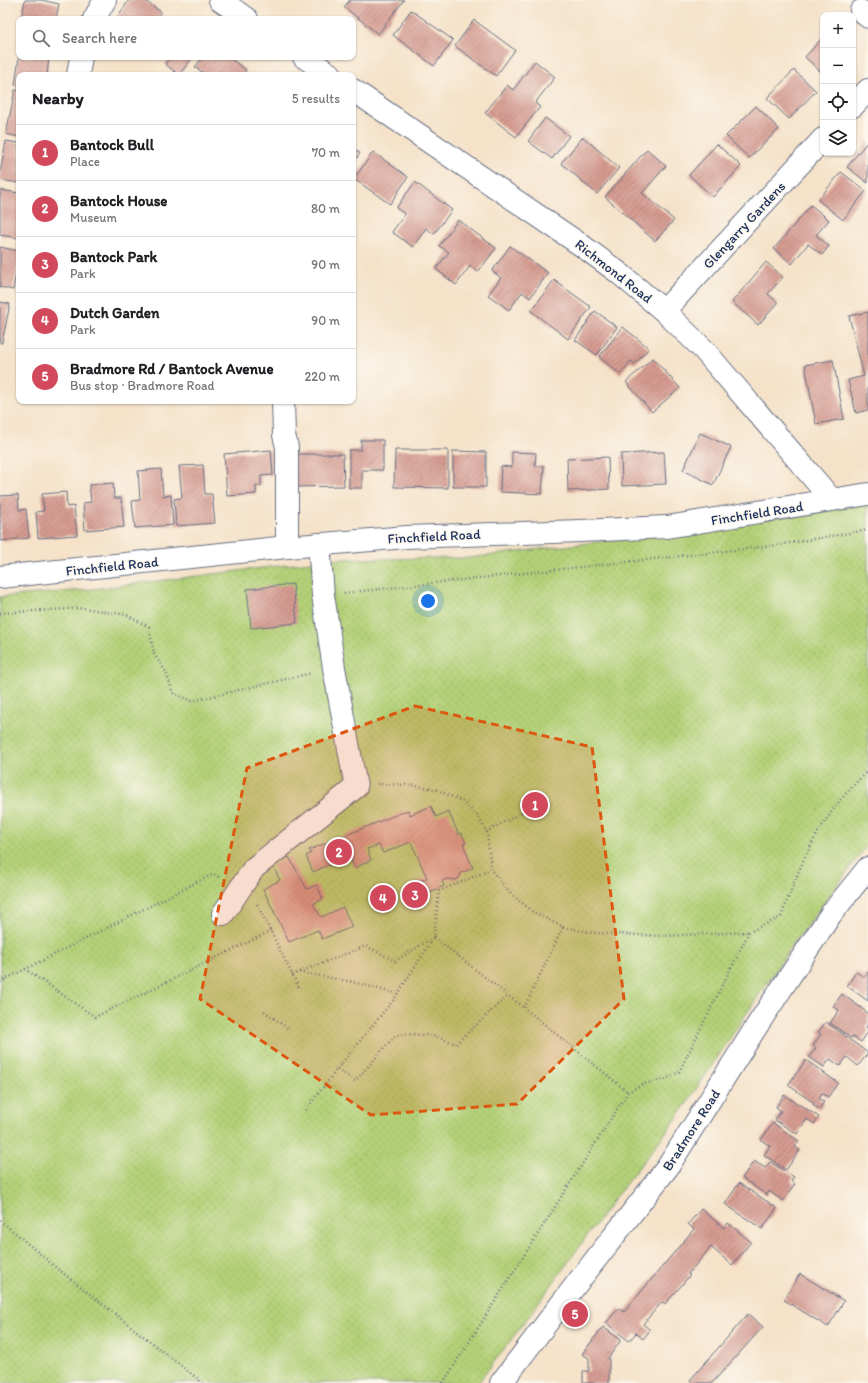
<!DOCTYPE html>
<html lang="en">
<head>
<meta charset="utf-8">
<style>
	body { margin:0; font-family:Itim,sans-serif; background:#f2f2f2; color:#202124 }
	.controls { position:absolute; right:12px; top:12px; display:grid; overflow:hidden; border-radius:8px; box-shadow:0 1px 3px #0004 }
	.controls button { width:36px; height:36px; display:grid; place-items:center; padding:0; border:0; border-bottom:1px solid #e0e0e0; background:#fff; color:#202124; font:20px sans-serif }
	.you { position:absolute; left:428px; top:601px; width:14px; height:14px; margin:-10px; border:3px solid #fff; border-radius:50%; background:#1a73e8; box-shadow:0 0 0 6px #1a73e833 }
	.badge { display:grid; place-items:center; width:26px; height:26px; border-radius:50%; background:#d1495b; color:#fff; font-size:13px; font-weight:700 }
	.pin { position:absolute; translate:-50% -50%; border:2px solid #fff; box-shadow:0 1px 4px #0006 }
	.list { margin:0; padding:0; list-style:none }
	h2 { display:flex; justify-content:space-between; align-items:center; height:52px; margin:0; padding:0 16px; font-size:17px }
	h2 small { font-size:13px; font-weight:400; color:#757577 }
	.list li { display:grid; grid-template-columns:26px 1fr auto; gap:12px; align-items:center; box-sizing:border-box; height:56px; padding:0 16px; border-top:1px solid #e0e0e0 }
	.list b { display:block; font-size:15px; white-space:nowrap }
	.list p { margin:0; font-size:13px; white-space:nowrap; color:#757577 }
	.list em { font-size:13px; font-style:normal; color:#757577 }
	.icon { flex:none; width:22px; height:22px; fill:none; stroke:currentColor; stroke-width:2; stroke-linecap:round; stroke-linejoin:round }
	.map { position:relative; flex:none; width:868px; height:1383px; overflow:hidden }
	.search { position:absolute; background:#fff; box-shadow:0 1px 3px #0004; left:16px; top:16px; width:340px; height:44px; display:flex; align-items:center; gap:10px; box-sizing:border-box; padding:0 14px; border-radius:8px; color:#757577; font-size:15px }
	.panel { position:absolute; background:#fff; box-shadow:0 1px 3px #0004; left:16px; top:72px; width:340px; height:332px; border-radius:8px }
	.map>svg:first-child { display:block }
	.park { fill:url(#park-dots); stroke:#67806a }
	.building { fill:url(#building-hatch) }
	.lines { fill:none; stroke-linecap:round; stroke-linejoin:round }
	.minor-casing { stroke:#676e83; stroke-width:24 }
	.path { stroke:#676e83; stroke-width:2.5; stroke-dasharray:1 3; stroke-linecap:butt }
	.minor { stroke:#fff; stroke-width:22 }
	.marked { fill:#de5710; fill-opacity:0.2; stroke:#de5710; stroke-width:3; stroke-dasharray:8 5; stroke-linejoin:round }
	.labels { text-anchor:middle; stroke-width:3; stroke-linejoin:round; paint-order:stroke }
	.street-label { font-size:14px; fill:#1b2f5e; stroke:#fbf7ec }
</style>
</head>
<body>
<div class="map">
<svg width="868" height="1383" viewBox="0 0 868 1383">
	<defs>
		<pattern id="park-dots" width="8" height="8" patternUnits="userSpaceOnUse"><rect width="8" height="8" fill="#b3d077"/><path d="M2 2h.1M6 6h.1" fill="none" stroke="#99b369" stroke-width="1.8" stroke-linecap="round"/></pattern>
		<pattern id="building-hatch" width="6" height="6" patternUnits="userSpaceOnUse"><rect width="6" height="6" fill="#d69b91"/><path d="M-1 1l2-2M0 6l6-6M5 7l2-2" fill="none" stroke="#ad7f7a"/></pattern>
	</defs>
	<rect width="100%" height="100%" fill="#fbf7ec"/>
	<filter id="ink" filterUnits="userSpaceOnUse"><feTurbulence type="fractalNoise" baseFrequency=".025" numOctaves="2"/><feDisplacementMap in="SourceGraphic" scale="8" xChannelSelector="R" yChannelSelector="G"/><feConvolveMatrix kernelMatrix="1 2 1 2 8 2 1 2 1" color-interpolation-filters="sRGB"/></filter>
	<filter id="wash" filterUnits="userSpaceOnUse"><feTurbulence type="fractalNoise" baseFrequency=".012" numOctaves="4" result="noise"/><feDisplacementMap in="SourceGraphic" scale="16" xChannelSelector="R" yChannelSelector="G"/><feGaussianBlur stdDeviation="0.9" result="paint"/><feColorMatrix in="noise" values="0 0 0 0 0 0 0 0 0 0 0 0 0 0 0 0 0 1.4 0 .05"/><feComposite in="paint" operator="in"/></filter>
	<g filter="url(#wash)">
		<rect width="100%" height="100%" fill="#f5e2c9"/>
		<polygon class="park" points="868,504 868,844 791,947 727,1043 674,1122 614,1199 526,1320 478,1383 0,1383 0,597 85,590 334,559 469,558 652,535"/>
		<g id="blocks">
			<g class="building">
				<polygon points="25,0 41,0 59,4 56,19 21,19"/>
				<polygon points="129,0 144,0 161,12 156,19 116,19"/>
				<polygon points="350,0 404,0 378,34 344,7"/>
				<polygon points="411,10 453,40 434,66 393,35"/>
				<polygon points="474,20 515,50 496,76 455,46"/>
				<polygon points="823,37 823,74 805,57"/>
				<polygon points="19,57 49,57 47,75 19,75 19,86 15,85"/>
				<polygon points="170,57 193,57 179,75 165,64"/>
				<polygon points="203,57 228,57 246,70 243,75 206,75 195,67"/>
				<polygon points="535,61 555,77 535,103 540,107 516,137 485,113 507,85 513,90"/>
				<polygon points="794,70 816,91 789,119 767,98"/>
				<polygon points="15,90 19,90 19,137 6,134"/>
				<polygon points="756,106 779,129 749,158 726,136"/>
				<polygon points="545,118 569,136 552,159 528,141"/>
				<polygon points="583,137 619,168 597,194 561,163"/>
				<polygon points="6,141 19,143 19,183 0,180 0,173"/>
				<polygon points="868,141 868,183 847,167"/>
				<polygon points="717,144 741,166 713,197 689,175"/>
				<polygon points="353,148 360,153 353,164"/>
				<polygon points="647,149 666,166 642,193 674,220 655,241 605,197"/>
				<polygon points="373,152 408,177 390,204 354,179"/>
				<polygon points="841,172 866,191 843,220 818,200"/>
				<polygon points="415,182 452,210 434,234 426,228 413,247 392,232 405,214 396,208"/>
				<polygon points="0,190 19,193 19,238 0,235"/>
				<polygon points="811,205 829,220 816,235 829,246 822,255 808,244 792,264 774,249"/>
				<polygon points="458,220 496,248 478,272 470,266 456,285 436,269 449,252 439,246"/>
				<polygon points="510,246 548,273 530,298 522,292 509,310 488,295 501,278 492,271"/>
				<polygon points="0,247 19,251 19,257 13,290 0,287"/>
				<polygon points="766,262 783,277 768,294 778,303 758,325 732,302"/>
				<polygon points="554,280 591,307 568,339 531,311"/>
				<polygon points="0,302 10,304 2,343 0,343"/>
				<polygon points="595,311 617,327 597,355 575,340"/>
				<polygon points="868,312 868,410 856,413 848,380 864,376 849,316"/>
				<polygon points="623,327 649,348 635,364 631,361 620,374 599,357"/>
				<polygon points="653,358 680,388 652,412 626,382"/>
				<polygon points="833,360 844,419 816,424 805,365"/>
				<polygon points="700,433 731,447 713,485 683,470"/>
				<polygon points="361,440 383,440 383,470 362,470 362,488 349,488 349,450 361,450"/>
				<polygon points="271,450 273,475 261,476 261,486 256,486 256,494 227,496 224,454"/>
				<polygon points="395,450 448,450 448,488 394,487"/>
				<polygon points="453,451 486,452 486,487 453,487"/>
				<polygon points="512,452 536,453 535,466 544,466 542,494 500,492 501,466 512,467"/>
				<polygon points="664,452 666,484 622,486 621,454"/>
				<polygon points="292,454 343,454 344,486 293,487"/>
				<polygon points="608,457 609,489 568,491 567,459"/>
				<polygon points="203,465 205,494 212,494 215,523 176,526 174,499 182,498 179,466"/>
				<polygon points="161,469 163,496 171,495 173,525 135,528 132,501 140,500 138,471"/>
				<polygon points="113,483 114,498 121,498 124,527 85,530 83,503 91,502 89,485"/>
				<polygon points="66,492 67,507 74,506 77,535 38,538 36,512 44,511 42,494"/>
				<polygon points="18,495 19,510 26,509 29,538 0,541 0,496"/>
				<polygon points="293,584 297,623 251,628 247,589"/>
				<polygon points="431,806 436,817 448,811 459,835 461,833 466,843 463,844 473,868 461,873 460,877 456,880 447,879 442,881 444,886 420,896 415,883 427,878 411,842 383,853 379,845 367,849 371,860 355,868 349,856 313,872 306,856 311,853 309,850 408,810 410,815"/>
				<polygon points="289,857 307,889 317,885 323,899 313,904 321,917 343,907 352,927 322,939 318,930 289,942 263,889 280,880 272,865"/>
				<polygon points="856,972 864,977 868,972 868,1001 847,986"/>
				<polygon points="842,994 868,1013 868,1024 866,1027 868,1029 868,1032 861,1042 852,1036 851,1038 830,1023 839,1010 833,1006"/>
				<polygon points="826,1022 868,1053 858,1066 847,1057 840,1066 830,1059 824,1067 809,1057 816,1048 813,1046 821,1034 818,1032"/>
				<polygon points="806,1060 838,1083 828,1097 822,1093 819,1098 824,1102 819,1109 813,1105 814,1103 788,1085"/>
				<polygon points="784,1095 819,1117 814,1124 807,1119 797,1134 775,1120 781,1111 776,1107"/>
				<polygon points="773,1123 799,1141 795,1147 800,1150 786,1170 764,1155 770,1146 761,1140"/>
				<polygon points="754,1161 765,1168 770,1162 794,1177 791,1181 795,1184 783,1201 769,1191 767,1195 742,1178"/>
				<polygon points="739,1183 777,1208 762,1229 725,1204"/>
				<polygon points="701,1209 724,1228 728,1223 751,1242 732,1265 711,1247 688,1274 690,1275 681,1286 665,1304 662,1302 643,1324 650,1330 643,1339 636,1333 629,1341 606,1323 619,1308 624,1312 694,1229 688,1224"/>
				<polygon points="800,1274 844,1301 828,1327 784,1300"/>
				<polygon points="748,1314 763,1327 712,1383 693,1383 690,1380"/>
				<polygon points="603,1327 621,1340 609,1357 609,1383 583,1383 583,1371 589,1371 589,1358 582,1354"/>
			</g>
		</g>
	</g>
	<g filter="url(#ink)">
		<use href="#blocks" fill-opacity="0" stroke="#676e83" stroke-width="1"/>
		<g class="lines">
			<defs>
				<g id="minor">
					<polyline points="220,0 247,19"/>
					<polyline points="861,11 868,17"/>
					<polyline points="94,19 105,0"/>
					<polyline points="304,57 331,75"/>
					<polyline points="78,75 81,57"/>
					<polyline points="353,90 581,245 619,273 664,311 704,350 832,500"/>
					<polyline points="853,106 868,90"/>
					<polyline points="664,311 823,139"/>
					<polyline points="283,401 284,435 287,447 287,547"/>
					<polyline points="0,577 287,547 407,537 580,531 667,527 868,494"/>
					<polyline points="223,914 254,868 356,787 334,668 323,595 319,544"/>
					<polyline points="501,1383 578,1282 667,1168 760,1021 831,914 868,868"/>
				</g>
			</defs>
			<use href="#minor" class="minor-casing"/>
			<g class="path">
				<polyline points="344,593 771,546 868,530"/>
				<polyline points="0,613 83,608 127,615 149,627 154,654 166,672 173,693 192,701 312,673"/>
				<polyline points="377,784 411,785 435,789 462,801 477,815 487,833 491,870 508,891 533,912 563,927 524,1008 628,1092"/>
				<polyline points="486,832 528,809"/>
				<polyline points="257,904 299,988"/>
				<polyline points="563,927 594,933 661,936 749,932"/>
				<polyline points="25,969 95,1017 271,931"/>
				<polyline points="299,972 353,982 397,994"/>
				<polyline points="292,975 366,946 395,961 434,937 439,891 490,870"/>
				<polyline points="0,982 213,874 221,878"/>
				<polyline points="264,1011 290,1030"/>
				<polyline points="337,1069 395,998 434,937 524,1008"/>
				<polyline points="306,1110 337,1069 355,1081 395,1036 407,1034 423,1035 438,1037 456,1044 507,996"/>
				<polyline points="0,1220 54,1266 203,1383"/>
				<path d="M 443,1383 L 628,1092 L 643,1084 L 666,1079 L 679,1072 L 749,932 L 781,917 C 802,859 821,814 868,771"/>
			</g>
			<use href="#minor" class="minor"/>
		</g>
	</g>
	<path class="marked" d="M 415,706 L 592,747 L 624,999 L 517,1104 L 371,1115 L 200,999 L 247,768 Z"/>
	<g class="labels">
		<g class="street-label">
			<text transform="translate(744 225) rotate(-47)" y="5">Glengarry Gardens</text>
			<text transform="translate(614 271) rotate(38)" y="5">Richmond Road</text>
			<text transform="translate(757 513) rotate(-9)" y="5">Finchfield Road</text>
			<text transform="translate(434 536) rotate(-3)" y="5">Finchfield Road</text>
			<text transform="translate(112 566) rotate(-6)" y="5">Finchfield Road</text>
			<text transform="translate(691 1130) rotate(-57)" y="5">Bradmore Road</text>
		</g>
	</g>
</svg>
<div class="controls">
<button>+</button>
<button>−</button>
<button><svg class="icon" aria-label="locate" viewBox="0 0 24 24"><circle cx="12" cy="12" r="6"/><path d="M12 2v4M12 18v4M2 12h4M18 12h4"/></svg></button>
<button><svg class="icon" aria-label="layers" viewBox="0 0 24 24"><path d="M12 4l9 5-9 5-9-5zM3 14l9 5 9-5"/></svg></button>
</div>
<div class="you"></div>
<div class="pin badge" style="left:535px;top:805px">1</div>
<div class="pin badge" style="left:339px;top:852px">2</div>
<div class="pin badge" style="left:415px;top:895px">3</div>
<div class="pin badge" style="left:383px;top:898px">4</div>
<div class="pin badge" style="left:575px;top:1314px">5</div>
<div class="search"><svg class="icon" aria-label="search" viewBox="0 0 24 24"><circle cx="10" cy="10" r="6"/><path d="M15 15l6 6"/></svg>Search here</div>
<section class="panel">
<h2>Nearby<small>5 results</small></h2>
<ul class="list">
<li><span class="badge">1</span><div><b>Bantock Bull</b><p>Place</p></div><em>70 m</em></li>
<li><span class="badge">2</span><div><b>Bantock House</b><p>Museum</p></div><em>80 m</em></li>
<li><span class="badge">3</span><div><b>Bantock Park</b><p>Park</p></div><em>90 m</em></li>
<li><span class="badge">4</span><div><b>Dutch Garden</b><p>Park</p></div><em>90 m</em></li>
<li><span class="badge">5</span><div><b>Bradmore Rd / Bantock Avenue</b><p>Bus stop · Bradmore Road</p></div><em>220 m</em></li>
</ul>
</section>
</div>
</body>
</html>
